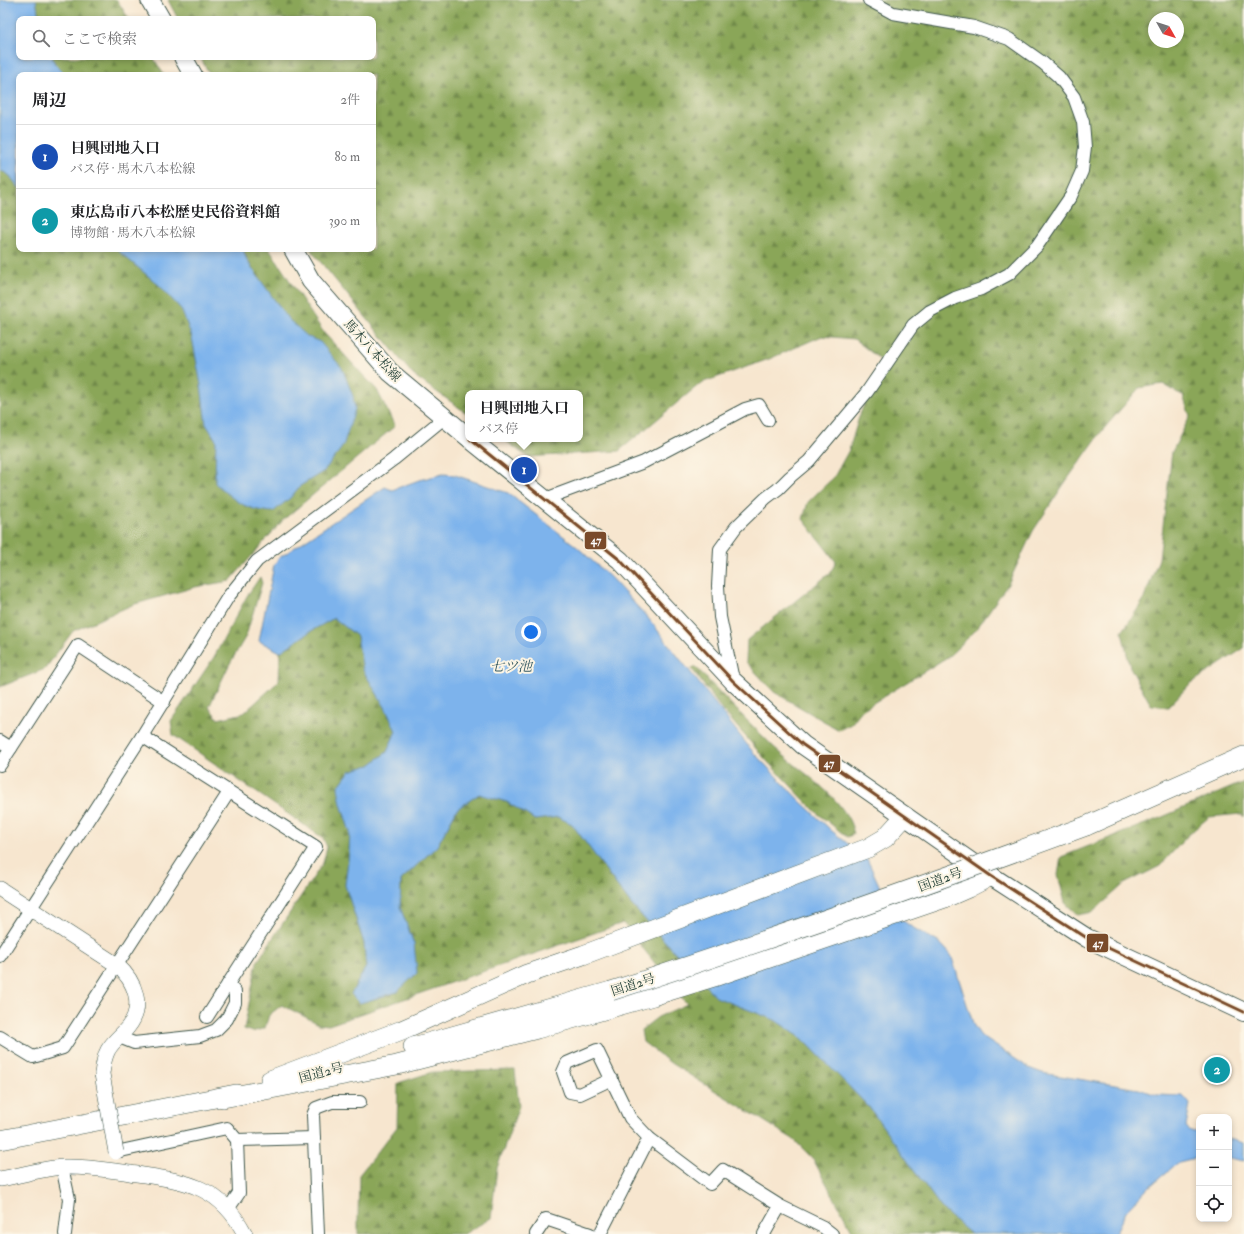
<!DOCTYPE html>
<html lang="ja">
<head>
<meta charset="utf-8">
<style>
	body { margin:0; font-family:"IM FELL Double Pica","Noto Serif JP",serif; background:#f2f2f2; color:#202124 }
	.controls { position:absolute; right:12px; bottom:12px; display:grid; overflow:hidden; border-radius:8px; box-shadow:0 2px 6px #0003 }
	.controls button { width:36px; height:36px; display:grid; place-items:center; padding:0; border:0; border-bottom:1px solid #e0e0e0; background:#fff; color:#202124; font:20px sans-serif }
	.compass { position:absolute; left:1148px; top:12px; width:36px; height:36px; border-radius:50%; background:#fff; box-shadow:0 2px 6px #0003; rotate:129deg }
	.you { position:absolute; left:531px; top:632px; width:14px; height:14px; margin:-10px; border:3px solid #fff; border-radius:50%; background:#1a73e8; box-shadow:0 0 0 6px #1a73e833 }
	.badge { display:grid; place-items:center; width:26px; height:26px; border-radius:50%; background:#b5179e; color:#fff; font-size:13px; font-weight:700 }
	.pin { position:absolute; translate:-50% -50%; border:2px solid #fff; box-shadow:0 1px 4px #0006 }
	.popup { position:absolute; left:465px; top:390px; width:118px; height:52px; box-sizing:border-box; display:grid; place-content:center; border-radius:8px; background:#fff; filter:drop-shadow(0 1px 3px #0005); font-size:13px; white-space:nowrap; color:#757577 }
	.popup b { font-size:15px; color:#202124 }
	.popup::after { content:''; position:absolute; left:50%; top:100%; margin-left:-8px; border:8px solid transparent; border-top-color:#fff }
	.list { margin:0; padding:0; list-style:none }
	h2 { display:flex; justify-content:space-between; align-items:center; height:52px; margin:0; padding:0 16px; font-size:17px }
	h2 small { font-size:13px; font-weight:400; color:#757577 }
	.list li { display:grid; grid-template-columns:26px 1fr auto; gap:12px; align-items:center; box-sizing:border-box; height:64px; padding:0 16px; border-top:1px solid #e0e0e0 }
	.list b { display:block; font-size:15px; white-space:nowrap }
	.list p { margin:0; font-size:13px; white-space:nowrap; color:#757577 }
	.list em { font-size:13px; font-style:normal; color:#757577 }
	.icon { flex:none; width:22px; height:22px; fill:none; stroke:currentColor; stroke-width:2; stroke-linecap:round; stroke-linejoin:round }
	.map { position:relative; flex:none; width:1244px; height:1234px; overflow:hidden }
	.search { position:absolute; background:#fff; box-shadow:0 2px 6px #0003; left:16px; top:16px; width:360px; height:44px; display:flex; align-items:center; gap:10px; box-sizing:border-box; padding:0 14px; border-radius:8px; color:#757577; font-size:15px }
	.panel { position:absolute; background:#fff; box-shadow:0 2px 6px #0003; left:16px; top:72px; width:360px; height:180px; border-radius:8px }
	.map>svg:first-child { display:block }
	.forest { fill:url(#forest-firs); stroke:#547246; fill-rule:evenodd }
	.water { fill:#7db3ec; stroke:#4e7890 }
	.lines { fill:none; stroke-linecap:round; stroke-linejoin:round }
	.minor-casing { stroke:#3f564b; stroke-width:14 }
	.tertiary-casing { stroke:#3f564b; stroke-width:16 }
	.primary-casing { stroke:#3f564b; stroke-width:20 }
	.trunk-casing { stroke:#3f564b; stroke-width:20 }
	.minor { stroke:#fff; stroke-width:12 }
	.tertiary { stroke:#fff; stroke-width:15 }
	.primary { stroke:#fff; stroke-width:18 }
	.trunk { stroke:#fff; stroke-width:19 }
	.tertiary-bridge-casing { stroke:#3f564b; stroke-width:16; stroke-linecap:butt }
	.trunk-bridge-casing { stroke:#3f564b; stroke-width:20; stroke-linecap:butt }
	.tertiary-bridge { stroke:#fff; stroke-width:15 }
	.trunk-bridge { stroke:#fff; stroke-width:19 }
	.bus-1-casing { stroke:#fcf5e5; stroke-width:6 }
	.bus-1 { stroke:#7a4b2a; stroke-width:3 }
	.labels { text-anchor:middle; stroke-width:4; stroke-linejoin:round; paint-order:stroke }
	.street-label { font-size:13px; fill:#1f3d34; stroke:#fcf5e5 }
	.water-label { font-size:14px; font-style:italic; fill:#365a62; stroke:#fcf5e5 }
	.line-badge { stroke:#fcf5e5; stroke-width:1.5 }
	.badge-label { font-size:11px; text-anchor:middle; font-weight:bold; fill:#fff }
</style>
</head>
<body>
<div class="map">
<svg width="1244" height="1234" viewBox="0 0 1244 1234">
	<defs>
		<pattern id="forest-firs" width="22" height="20" patternUnits="userSpaceOnUse"><rect width="22" height="20" fill="#8aa659"/><path d="M5 1l3.5 6h-7zM16 11l3.5 6h-7z" fill="#70884a"/></pattern>
	</defs>
	<rect width="100%" height="100%" fill="#fcf5e5"/>
	<filter id="ink" filterUnits="userSpaceOnUse"><feTurbulence type="fractalNoise" baseFrequency=".025" numOctaves="2"/><feDisplacementMap in="SourceGraphic" scale="8" xChannelSelector="R" yChannelSelector="G"/><feConvolveMatrix kernelMatrix="1 2 1 2 8 2 1 2 1" color-interpolation-filters="sRGB"/></filter>
	<filter id="wash" filterUnits="userSpaceOnUse"><feTurbulence type="fractalNoise" baseFrequency=".012" numOctaves="4" result="noise"/><feDisplacementMap in="SourceGraphic" scale="16" xChannelSelector="R" yChannelSelector="G"/><feGaussianBlur stdDeviation="0.9" result="paint"/><feColorMatrix in="noise" values="0 0 0 0 0 0 0 0 0 0 0 0 0 0 0 0 0 1.4 0 .05"/><feComposite in="paint" operator="in"/></filter>
	<g filter="url(#wash)">
		<rect width="100%" height="100%" fill="#f7e6cf"/>
		<g class="forest">
			<polygon points="36,0 117,0 129,19 39,19"/>
			<path d="M 168,0 L 1244,0 L 1244,648 L 1190,684 L 1168,707 L 1151,705 L 1130,667 L 1122,632 L 1143,601 L 1159,559 L 1172,452 L 1190,416 L 1183,396 L 1163,384 L 1139,388 L 1102,431 L 1064,484 L 1033,531 L 1008,584 L 975,631 L 949,656 L 862,710 L 851,724 L 839,730 L 774,692 L 746,662 L 747,640 L 830,573 L 836,562 L 803,519 L 808,502 L 834,477 L 849,450 L 859,417 L 881,360 L 854,339 L 822,336 L 769,359 L 701,383 L 619,451 L 528,457 L 503,439 L 580,439 L 580,393 L 468,393 L 468,414 L 413,375 L 310,249 L 373,249 L 373,75 L 210,75 L 200,57 L 373,57 L 373,19 L 178,19 ZM 1154,18 L 1178,18 L 1178,42 L 1154,42 Z"/>
			<polygon points="52,57 153,57 164,75 65,75 55,64"/>
			<path d="M 0,170 L 9,175 L 19,188 L 19,249 L 116,249 L 159,285 L 181,308 L 192,337 L 201,385 L 206,424 L 216,440 L 215,483 L 290,498 L 300,486 L 324,471 L 320,342 C 316,341 311,339 308,337 C 288,325 251,271 243,249 L 269,249 L 324,333 L 377,390 L 395,426 L 283,520 L 230,581 L 195,587 L 132,605 L 73,631 L 45,669 L 0,687 Z"/>
			<polygon points="260,577 262,583 246,636 229,665 209,707 218,719 244,713 279,681 280,652 311,631 334,618 357,636 363,670 385,707 396,731 387,752 370,765 350,771 341,804 350,832 349,853 345,885 364,943 366,967 351,994 360,1003 397,992 414,944 400,907 401,880 437,846 457,809 479,794 507,802 535,820 558,817 572,824 630,903 716,997 775,1020 803,1039 869,1107 943,1210 971,1234 854,1234 813,1159 793,1139 672,1064 643,1042 641,1030 658,1017 687,1004 623,923 329,1025 319,1024 282,1005 269,1015 265,1028 252,1032 244,1029 257,962 323,863 327,847 323,838 173,735 171,721 214,657 247,596"/>
			<path d="M 695,666 C 721,694 747,721 774,747 C 799,771 847,798 854,834 L 847,837 L 816,812 L 765,759 L 720,707 L 692,669 Z"/>
			<polygon points="1244,782 1244,817 1241,814 1209,817 1189,834 1160,866 1124,884 1093,912 1078,915 1065,903 1058,875 1061,857 1160,818"/>
			<polygon points="515,1070 519,1106 497,1168 491,1218 464,1234 358,1234 358,1217 359,1175 397,1127 398,1083 432,1072"/>
		</g>
		<g class="water">
			<polygon points="0,0 36,0 39,19 19,19 19,57 52,57 55,64 65,75 19,75 19,188 9,175 0,170"/>
			<path d="M 116,249 L 243,249 L 247,261 L 288,319 L 308,337 L 320,342 L 342,368 L 353,396 L 355,409 L 343,446 L 324,471 L 300,486 L 290,498 L 273,512 C 245,510 235,501 215,483 L 216,440 L 206,424 L 201,385 L 192,337 L 181,309 L 159,285 Z"/>
			<polygon points="443,474 455,475 508,493 576,546 610,577 648,618 753,752 800,801 832,831 867,859 891,911 910,926 940,943 951,955 974,1026 981,1036 1029,1068 1042,1073 1139,1089 1157,1095 1183,1096 1190,1104 1186,1127 1191,1131 1199,1133 1199,1157 1179,1162 1150,1186 1126,1211 1115,1234 971,1234 943,1210 869,1107 803,1039 775,1020 716,997 630,903 572,824 558,817 535,820 507,802 479,794 457,809 437,846 401,880 400,907 414,944 417,973 397,992 360,1003 351,994 366,967 364,943 345,885 349,853 350,832 341,804 338,787 350,771 370,765 387,752 396,731 385,707 363,670 357,636 334,618 311,631 280,652 259,641 274,565 279,558 385,487 392,490 419,480"/>
			<polygon points="1229,1139 1244,1143 1244,1161 1229,1158"/>
		</g>
	</g>
	<g filter="url(#ink)">
		<g class="lines">
			<defs>
				<g id="minor">
					<polyline points="545,499 644,462 745,409 759,405 768,420"/>
					<polyline points="733,680 720,617 718,586 720,549 736,527 766,498 778,489 790,477 809,461 867,392 913,325 930,311 955,298 981,289 1009,274 1037,246 1071,196 1082,171 1085,147 1083,122 1074,97 1059,77 1043,63 1009,39 974,27 893,13 869,0"/>
					<polyline points="0,741 11,748"/>
					<polyline points="0,765 78,645 164,702"/>
					<polyline points="0,956 142,736 228,597 257,561 394,459 444,418"/>
					<polyline points="207,1017 228,984"/>
					<polyline points="0,1037 33,1057 63,1048 229,792"/>
					<polyline points="119,1037 134,1043 200,1036 216,1030 227,1019 235,1003 235,992 228,984 316,847 142,736"/>
					<polyline points="612,1079 580,1094 570,1092 563,1072 567,1063 597,1050 630,1118 649,1138 710,1184 723,1170 780,1206 823,1227 832,1234"/>
					<polyline points="237,1140 314,1138"/>
					<polyline points="116,1152 227,1128 237,1140 239,1193 228,1209"/>
					<polyline points="62,1167 69,1199 65,1234"/>
					<polyline points="318,1234 313,1115 316,1108 332,1102 360,1102"/>
					<polyline points="536,1234 546,1219 590,1234"/>
					<polyline points="600,1234 649,1138"/>
					<polyline points="764,1234 780,1206"/>
				</g>
				<g id="tertiary">
					<path d="M 0,889 L 117,965 C 135,981 145,1006 128,1027 C 122,1035 113,1041 108,1050 C 104,1057 103,1066 102,1074"/>
					<path d="M 0,1179 C 19,1176 44,1168 63,1167 C 86,1166 107,1170 130,1173 C 181,1181 218,1182 245,1234"/>
				</g>
				<g id="primary">
					<polyline points="150,0 161,19"/>
					<polyline points="183,57 193,75"/>
					<polyline points="293,249 311,281 390,372 468,437"/>
					<polyline points="470,439 620,560 733,681 803,745 991,876 1087,938 1244,1012"/>
				</g>
				<g id="trunk">
					<polyline points="1086,826 1244,756"/>
					<polyline points="413,1047 611,991"/>
					<polyline points="270,1080 402,1030 527,974 583,955 868,848 885,838 905,816"/>
					<polyline points="223,1098 397,1065 537,1029 653,996 714,977 945,898 968,888 991,876"/>
					<polyline points="0,1140 236,1094"/>
				</g>
			</defs>
			<use href="#minor" class="minor-casing"/>
			<use href="#tertiary" class="tertiary-casing"/>
			<use href="#primary" class="primary-casing"/>
			<use href="#trunk" class="trunk-casing"/>
			<use href="#minor" class="minor"/>
			<use href="#tertiary" class="tertiary"/>
			<use href="#primary" class="primary"/>
			<use href="#trunk" class="trunk"/>
			<defs>
				<polyline id="tertiary-bridge" points="102,1074 116,1152"/>
				<path id="trunk-bridge" d="M 611,991 C 771,940 928,884 1086,826"/>
			</defs>
			<use href="#tertiary-bridge" class="tertiary-bridge-casing"/>
			<use href="#trunk-bridge" class="trunk-bridge-casing"/>
			<use href="#tertiary-bridge" class="tertiary-bridge"/>
			<use href="#trunk-bridge" class="trunk-bridge"/>
			<defs>
				<polyline id="bus-1" points="470,439 620,560 733,681 803,745 991,876 1087,938 1244,1012"/>
			</defs>
			<use href="#bus-1" class="bus-1-casing"/>
			<use href="#bus-1" class="bus-1"/>
		</g>
	</g>
	<g class="labels">
		<g class="street-label">
			<text transform="translate(373 350) rotate(48)" y="5">馬木八本松線</text>
			<text transform="translate(940 879) rotate(-20)" y="5">国道2号</text>
			<text transform="translate(633 984) rotate(-18)" y="5">国道2号</text>
			<text transform="translate(321 1072) rotate(-15)" y="5">国道2号</text>
		</g>
		<g class="water-label">
			<text x="511" y="671">七ツ池</text>
		</g>
	</g>
	<g class="line-badge">
		<rect x="584" y="531" width="23" height="19" rx="4" fill="#7a4b2a"/>
		<rect x="818" y="754" width="23" height="19" rx="4" fill="#7a4b2a"/>
		<rect x="1086" y="933" width="23" height="20" rx="4" fill="#7a4b2a"/>
	</g>
	<g class="badge-label">
		<text x="596" y="544">47</text>
		<text x="829" y="767">47</text>
		<text x="1098" y="947">47</text>
	</g>
</svg>
<div class="controls">
<button>+</button>
<button>−</button>
<button><svg class="icon" aria-label="locate" viewBox="0 0 24 24"><circle cx="12" cy="12" r="6"/><path d="M12 2v4M12 18v4M2 12h4M18 12h4"/></svg></button>
</div>
<svg class="compass" viewBox="-18 -18 36 36"><path d="M0-13l5 13h-10z" fill="#e53935"/><path d="M0 13l5-13h-10z" fill="#757577"/></svg>
<div class="you"></div>
<div class="pin badge" style="left:524px;top:470px;background:#1a4fb4">1</div>
<div class="popup"><b>日興団地入口</b>バス停</div>
<div class="pin badge" style="left:1217px;top:1070px;background:#0f9aa8">2</div>
<div class="search"><svg class="icon" aria-label="search" viewBox="0 0 24 24"><circle cx="10" cy="10" r="6"/><path d="M15 15l6 6"/></svg>ここで検索</div>
<section class="panel">
<h2>周辺<small>2件</small></h2>
<ul class="list">
<li><span class="badge" style="background:#1a4fb4">1</span><div><b>日興団地入口</b><p>バス停 · 馬木八本松線</p></div><em>80 m</em></li>
<li><span class="badge" style="background:#0f9aa8">2</span><div><b>東広島市八本松歴史民俗資料館</b><p>博物館 · 馬木八本松線</p></div><em>390 m</em></li>
</ul>
</section>
</div>
</body>
</html>
